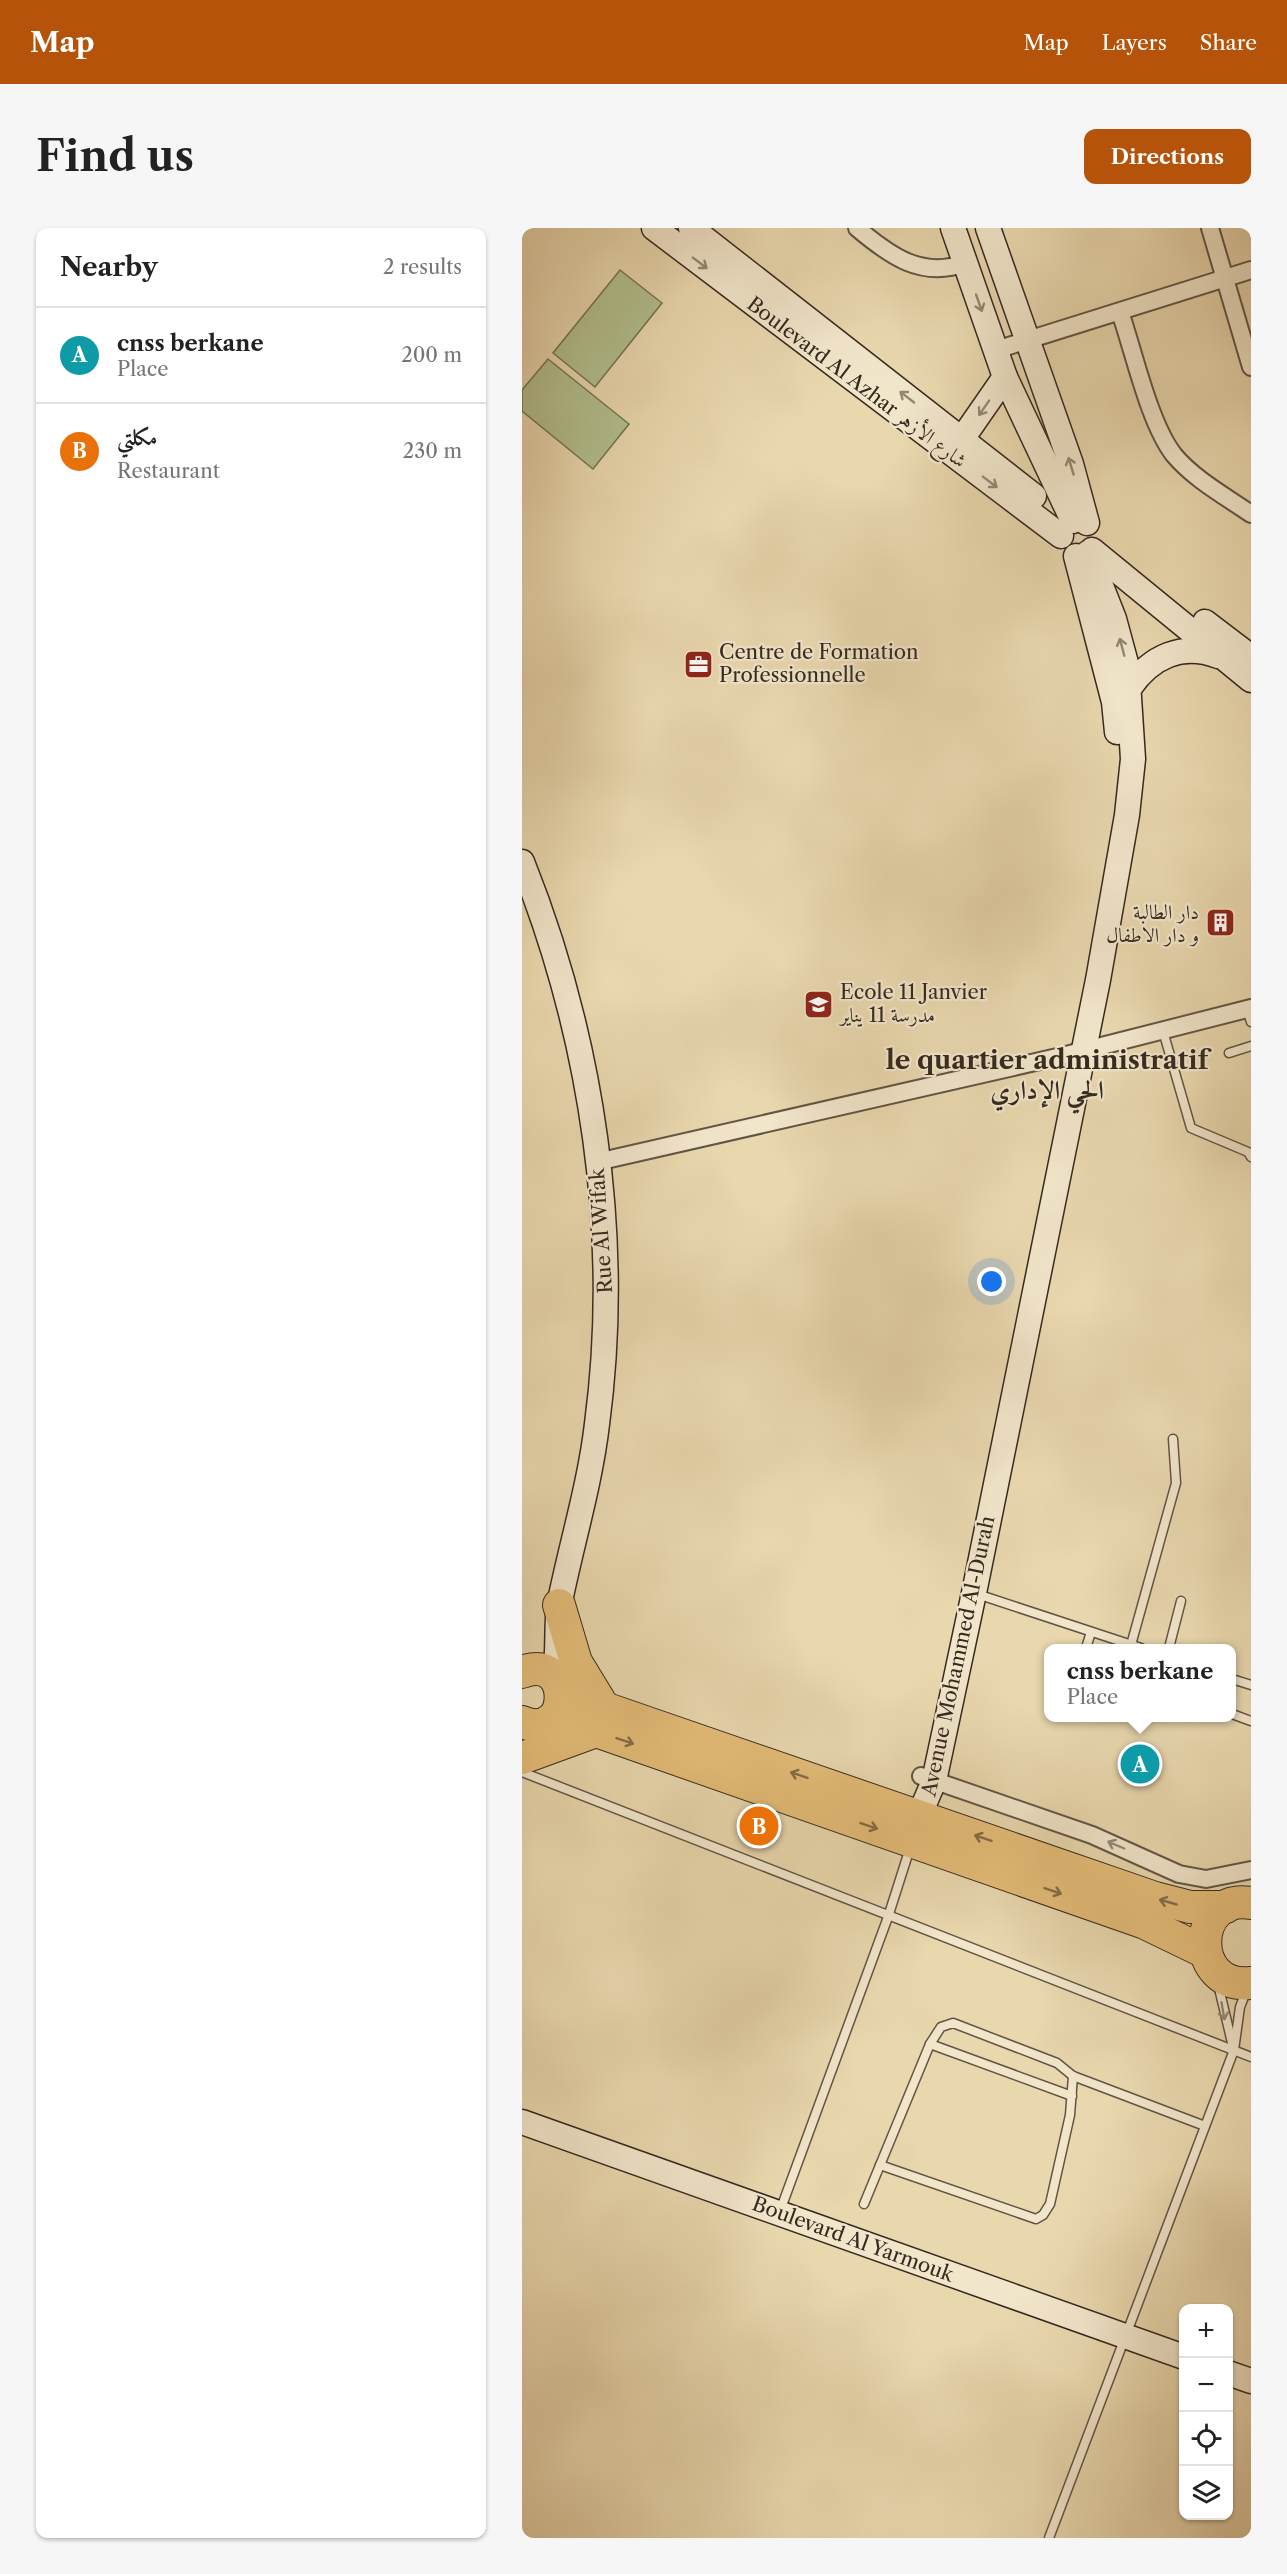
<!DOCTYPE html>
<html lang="en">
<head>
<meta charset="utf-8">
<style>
	body { margin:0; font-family:"Libre Caslon Text",Amiri,serif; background:#f6f6f6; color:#222 }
	.controls { position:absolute; right:18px; bottom:18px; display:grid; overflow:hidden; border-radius:12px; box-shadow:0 2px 4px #0004 }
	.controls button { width:54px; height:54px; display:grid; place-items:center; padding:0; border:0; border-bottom:2px solid #e0e0e0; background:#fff; color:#222; font:30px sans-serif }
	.you { position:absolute; left:470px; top:1054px; width:21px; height:21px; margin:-15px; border:4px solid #fff; border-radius:50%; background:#1a73e8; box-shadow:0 0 0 9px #1a73e833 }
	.badge { display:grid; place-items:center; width:39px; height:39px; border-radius:50%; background:#b45309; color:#fff; font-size:20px; font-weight:700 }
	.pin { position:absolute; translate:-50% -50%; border:3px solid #fff; box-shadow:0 2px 6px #0006 }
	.popup { position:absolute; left:522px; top:1416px; width:192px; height:78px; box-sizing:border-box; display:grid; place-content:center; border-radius:12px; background:#fff; filter:drop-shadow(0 2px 4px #0005); font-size:20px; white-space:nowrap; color:#767676 }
	.popup b { font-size:22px; color:#222 }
	.popup::after { content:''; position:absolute; left:50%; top:100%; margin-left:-12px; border:12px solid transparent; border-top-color:#fff }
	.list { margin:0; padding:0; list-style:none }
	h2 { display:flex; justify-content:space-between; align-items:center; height:78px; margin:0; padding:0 24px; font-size:26px }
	h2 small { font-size:20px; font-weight:400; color:#767676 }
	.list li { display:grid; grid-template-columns:39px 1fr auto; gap:18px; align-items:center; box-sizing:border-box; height:96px; padding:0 24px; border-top:2px solid #e0e0e0 }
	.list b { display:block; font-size:22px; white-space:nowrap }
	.list p { margin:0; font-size:20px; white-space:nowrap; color:#767676 }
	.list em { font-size:20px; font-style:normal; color:#767676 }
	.icon { flex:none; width:33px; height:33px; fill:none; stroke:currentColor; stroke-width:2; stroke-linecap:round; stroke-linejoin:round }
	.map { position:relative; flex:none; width:729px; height:2310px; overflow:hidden; border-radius:12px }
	header { display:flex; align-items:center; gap:36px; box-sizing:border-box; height:84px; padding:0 30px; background:#b45309; color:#fff }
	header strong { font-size:28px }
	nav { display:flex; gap:33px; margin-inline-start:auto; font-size:21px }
	.intro { display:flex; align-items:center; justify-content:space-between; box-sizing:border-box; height:144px; padding:0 36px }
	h1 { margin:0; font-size:42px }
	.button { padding:15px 27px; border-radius:12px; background:#b45309; color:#fff; font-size:21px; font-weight:700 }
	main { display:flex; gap:36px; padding:0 36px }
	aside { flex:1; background:#fff; border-radius:12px; box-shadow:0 2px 4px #0004 }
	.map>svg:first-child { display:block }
	.green { fill:#b2bf8e; stroke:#747457; stroke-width:1.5 }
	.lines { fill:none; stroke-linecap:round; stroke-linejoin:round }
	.lane-casing { stroke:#625544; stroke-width:11 }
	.street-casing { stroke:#625544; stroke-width:20 }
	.secondary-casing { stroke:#352a20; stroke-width:27 }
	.highway-casing { stroke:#352a20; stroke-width:34 }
	.lane { stroke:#f1e5ca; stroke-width:8 }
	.street { stroke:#f1e5ca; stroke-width:16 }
	.secondary { stroke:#f1e5ca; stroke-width:24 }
	.highway { stroke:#e4bc77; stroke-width:32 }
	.oneway { stroke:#938875 }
	.oneway2 { stroke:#846c47 }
	.labels { text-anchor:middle; stroke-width:4.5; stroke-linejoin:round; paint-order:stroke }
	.street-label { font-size:20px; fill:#352a20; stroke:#f1e5ca }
	.poi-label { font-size:20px; fill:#352a20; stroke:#f1e5ca; text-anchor:start }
	.district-label { font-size:26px; font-weight:bold; fill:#352a20; stroke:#f1e5ca }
</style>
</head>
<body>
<header>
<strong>Map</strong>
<nav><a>Map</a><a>Layers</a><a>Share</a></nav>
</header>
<div class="intro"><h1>Find us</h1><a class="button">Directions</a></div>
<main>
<aside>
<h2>Nearby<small>2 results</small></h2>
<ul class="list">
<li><span class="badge" style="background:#0f9aa8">A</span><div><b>cnss berkane</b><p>Place</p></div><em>200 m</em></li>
<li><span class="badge" style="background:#e8710a">B</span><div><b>مكلتي</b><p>Restaurant</p></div><em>230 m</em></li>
</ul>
</aside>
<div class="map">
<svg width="729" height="2310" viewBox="0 0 729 2310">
	<rect width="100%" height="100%" fill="#e9d7ae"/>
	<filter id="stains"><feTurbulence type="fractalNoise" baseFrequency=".00333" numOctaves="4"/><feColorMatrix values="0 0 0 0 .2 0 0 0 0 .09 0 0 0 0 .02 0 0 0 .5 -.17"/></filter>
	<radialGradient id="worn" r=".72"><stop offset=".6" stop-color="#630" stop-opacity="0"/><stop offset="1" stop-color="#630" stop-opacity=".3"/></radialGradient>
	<g class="green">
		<polygon points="98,42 140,75 73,159 31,125"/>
		<polygon points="26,131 107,196 71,241 0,183 0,162"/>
	</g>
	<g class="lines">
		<defs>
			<g id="lane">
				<polyline points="725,781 729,794"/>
				<polyline points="641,803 669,900 726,924 729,929"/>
				<polyline points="707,825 729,818"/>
				<polyline points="455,1366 619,1420"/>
				<polyline points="609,1417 654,1255 651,1211"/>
				<polyline points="564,1420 569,1404"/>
				<polyline points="647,1420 659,1373"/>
				<polyline points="710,1451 729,1457"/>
				<polyline points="710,1486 729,1493"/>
				<polyline points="0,1544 729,1829"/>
				<polyline points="696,1756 711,1819"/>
				<polyline points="408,1816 550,1868"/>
				<polyline points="358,1937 514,1991 521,1987 528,1976 548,1887 551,1848"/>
				<polyline points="342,1976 408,1816 419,1799 431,1795 535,1835 551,1848 683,1898"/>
				<polyline points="258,1983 366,1689 388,1620"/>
				<polyline points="527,2310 712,1822 718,1779 725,1761"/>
			</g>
			<g id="street">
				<path d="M 335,0 C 368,28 400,51 443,35"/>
				<polyline points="688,0 729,139"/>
				<path d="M 598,84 C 612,124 627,195 652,227 C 672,251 703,268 729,286"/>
				<polyline points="474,122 729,42"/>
				<polyline points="75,934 544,827 729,780"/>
				<polyline points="399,1548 570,1607 657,1646 684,1651 729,1642"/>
			</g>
			<g id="secondary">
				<polyline points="132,0 539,308"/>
				<polyline points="169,0 512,268"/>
				<polyline points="431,0 483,149 551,293"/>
				<polyline points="466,0 549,236 565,295"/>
				<polyline points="440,211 483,149"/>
				<polyline points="570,322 729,452"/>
				<polyline points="554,328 592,474 595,504"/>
				<polyline points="683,394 729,429"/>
				<path d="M 608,459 C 629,429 660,414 696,428"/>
				<path d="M 0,634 C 70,809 100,1008 75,1196 C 68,1256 50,1314 38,1373 C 33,1398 38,1423 32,1450"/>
				<polyline points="397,1588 412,1553 452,1365 576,752 605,587 611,531 605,439 592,391 566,325"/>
				<polyline points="0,1894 662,2129"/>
				<polyline points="706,2145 729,2153"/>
			</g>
			<g id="highway">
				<polyline points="37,1377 54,1434 82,1480"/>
				<path d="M 0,1444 C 52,1424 51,1515 0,1494"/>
				<polyline points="38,1459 82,1480 633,1670 668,1679 704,1679"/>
				<polyline points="27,1493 57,1497 623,1695 683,1724"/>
				<polyline points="0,1530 74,1503"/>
				<path d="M 729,1675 C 669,1665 667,1762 729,1755"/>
			</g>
		</defs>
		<use href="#lane" class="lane-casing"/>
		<use href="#street" class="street-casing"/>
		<use href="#secondary" class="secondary-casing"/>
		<use href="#highway" class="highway-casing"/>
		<use href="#lane" class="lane"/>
		<use href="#street" class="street"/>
		<use href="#secondary" class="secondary"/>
		<use href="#highway" class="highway"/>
	</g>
	<defs><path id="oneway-shaft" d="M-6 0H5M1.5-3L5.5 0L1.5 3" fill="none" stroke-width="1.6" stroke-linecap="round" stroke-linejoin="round" transform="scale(1.5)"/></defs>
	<g class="oneway">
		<use href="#oneway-shaft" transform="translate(178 35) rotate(37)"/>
		<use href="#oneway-shaft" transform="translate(457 75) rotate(71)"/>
		<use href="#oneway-shaft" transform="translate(385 169) rotate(-142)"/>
		<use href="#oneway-shaft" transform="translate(462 180) rotate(125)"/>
		<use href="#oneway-shaft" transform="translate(549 238) rotate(-107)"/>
		<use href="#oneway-shaft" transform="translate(468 254) rotate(37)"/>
		<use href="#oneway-shaft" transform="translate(600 419) rotate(-105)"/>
		<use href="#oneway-shaft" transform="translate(594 1617) rotate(-157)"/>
		<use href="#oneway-shaft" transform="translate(701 1783) rotate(80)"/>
	</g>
	<g class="oneway2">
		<use href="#oneway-shaft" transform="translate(103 1513) rotate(19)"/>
		<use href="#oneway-shaft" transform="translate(277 1547) rotate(-161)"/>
		<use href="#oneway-shaft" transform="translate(347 1598) rotate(19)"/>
		<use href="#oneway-shaft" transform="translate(461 1610) rotate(-161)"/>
		<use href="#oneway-shaft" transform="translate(531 1663) rotate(19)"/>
		<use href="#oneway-shaft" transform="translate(646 1674) rotate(-164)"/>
	</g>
	<defs>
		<symbol id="office-square" viewBox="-11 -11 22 22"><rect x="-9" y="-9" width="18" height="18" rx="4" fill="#8f2418" stroke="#f1e5ca"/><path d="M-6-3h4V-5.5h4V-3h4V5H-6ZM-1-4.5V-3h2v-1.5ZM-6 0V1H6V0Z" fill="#fff"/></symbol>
		<symbol id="building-square" viewBox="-11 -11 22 22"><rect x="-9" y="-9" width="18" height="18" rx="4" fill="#8f2418" stroke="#f1e5ca"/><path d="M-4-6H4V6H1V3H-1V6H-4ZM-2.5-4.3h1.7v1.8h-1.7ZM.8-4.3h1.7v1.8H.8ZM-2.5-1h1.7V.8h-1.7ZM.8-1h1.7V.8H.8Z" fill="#fff"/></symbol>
		<symbol id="school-square" viewBox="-11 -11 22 22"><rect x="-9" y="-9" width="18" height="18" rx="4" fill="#8f2418" stroke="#f1e5ca"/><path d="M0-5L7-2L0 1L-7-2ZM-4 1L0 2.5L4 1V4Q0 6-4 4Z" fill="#fff"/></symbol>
	</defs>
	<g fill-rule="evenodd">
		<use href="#office-square" x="160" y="420" width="33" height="33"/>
		<use href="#building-square" x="682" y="678" width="33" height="33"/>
		<use href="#school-square" x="280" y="760" width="33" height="33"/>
	</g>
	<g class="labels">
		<g class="street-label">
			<text transform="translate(335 154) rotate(37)" y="7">Boulevard Al Azhar شارع الأزهر</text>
			<text transform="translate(79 1003) rotate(-94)" y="7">Rue Al Wifak</text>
			<text transform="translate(436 1428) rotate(-78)" y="7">Avenue Mohammed Al-Durah</text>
			<text transform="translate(331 2011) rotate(20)" y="7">Boulevard Al Yarmouk</text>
		</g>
		<g class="poi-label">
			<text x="197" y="431">Centre de Formation<tspan x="197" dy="23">Professionnelle</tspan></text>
			<text x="677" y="691" text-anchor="end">دار الطالبة<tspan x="677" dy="23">و دار الاطفال</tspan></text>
			<text x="318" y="771">Ecole 11 Janvier<tspan x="318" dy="23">مدرسة 11 يناير</tspan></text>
		</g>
		<g class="district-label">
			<text x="525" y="841">le quartier administratif<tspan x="525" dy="30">الحي الإداري</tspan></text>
		</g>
	</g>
	<rect width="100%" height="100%" filter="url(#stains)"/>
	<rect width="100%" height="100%" fill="url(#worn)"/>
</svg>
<div class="controls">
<button>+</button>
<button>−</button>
<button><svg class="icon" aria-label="locate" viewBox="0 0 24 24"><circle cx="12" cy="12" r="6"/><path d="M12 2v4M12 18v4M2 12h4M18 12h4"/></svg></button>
<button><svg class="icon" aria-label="layers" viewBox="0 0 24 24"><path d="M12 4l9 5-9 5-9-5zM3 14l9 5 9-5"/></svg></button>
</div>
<div class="you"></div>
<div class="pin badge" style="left:618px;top:1536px;background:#0f9aa8">A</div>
<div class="popup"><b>cnss berkane</b>Place</div>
<div class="pin badge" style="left:237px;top:1598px;background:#e8710a">B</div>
</div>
</main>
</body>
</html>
